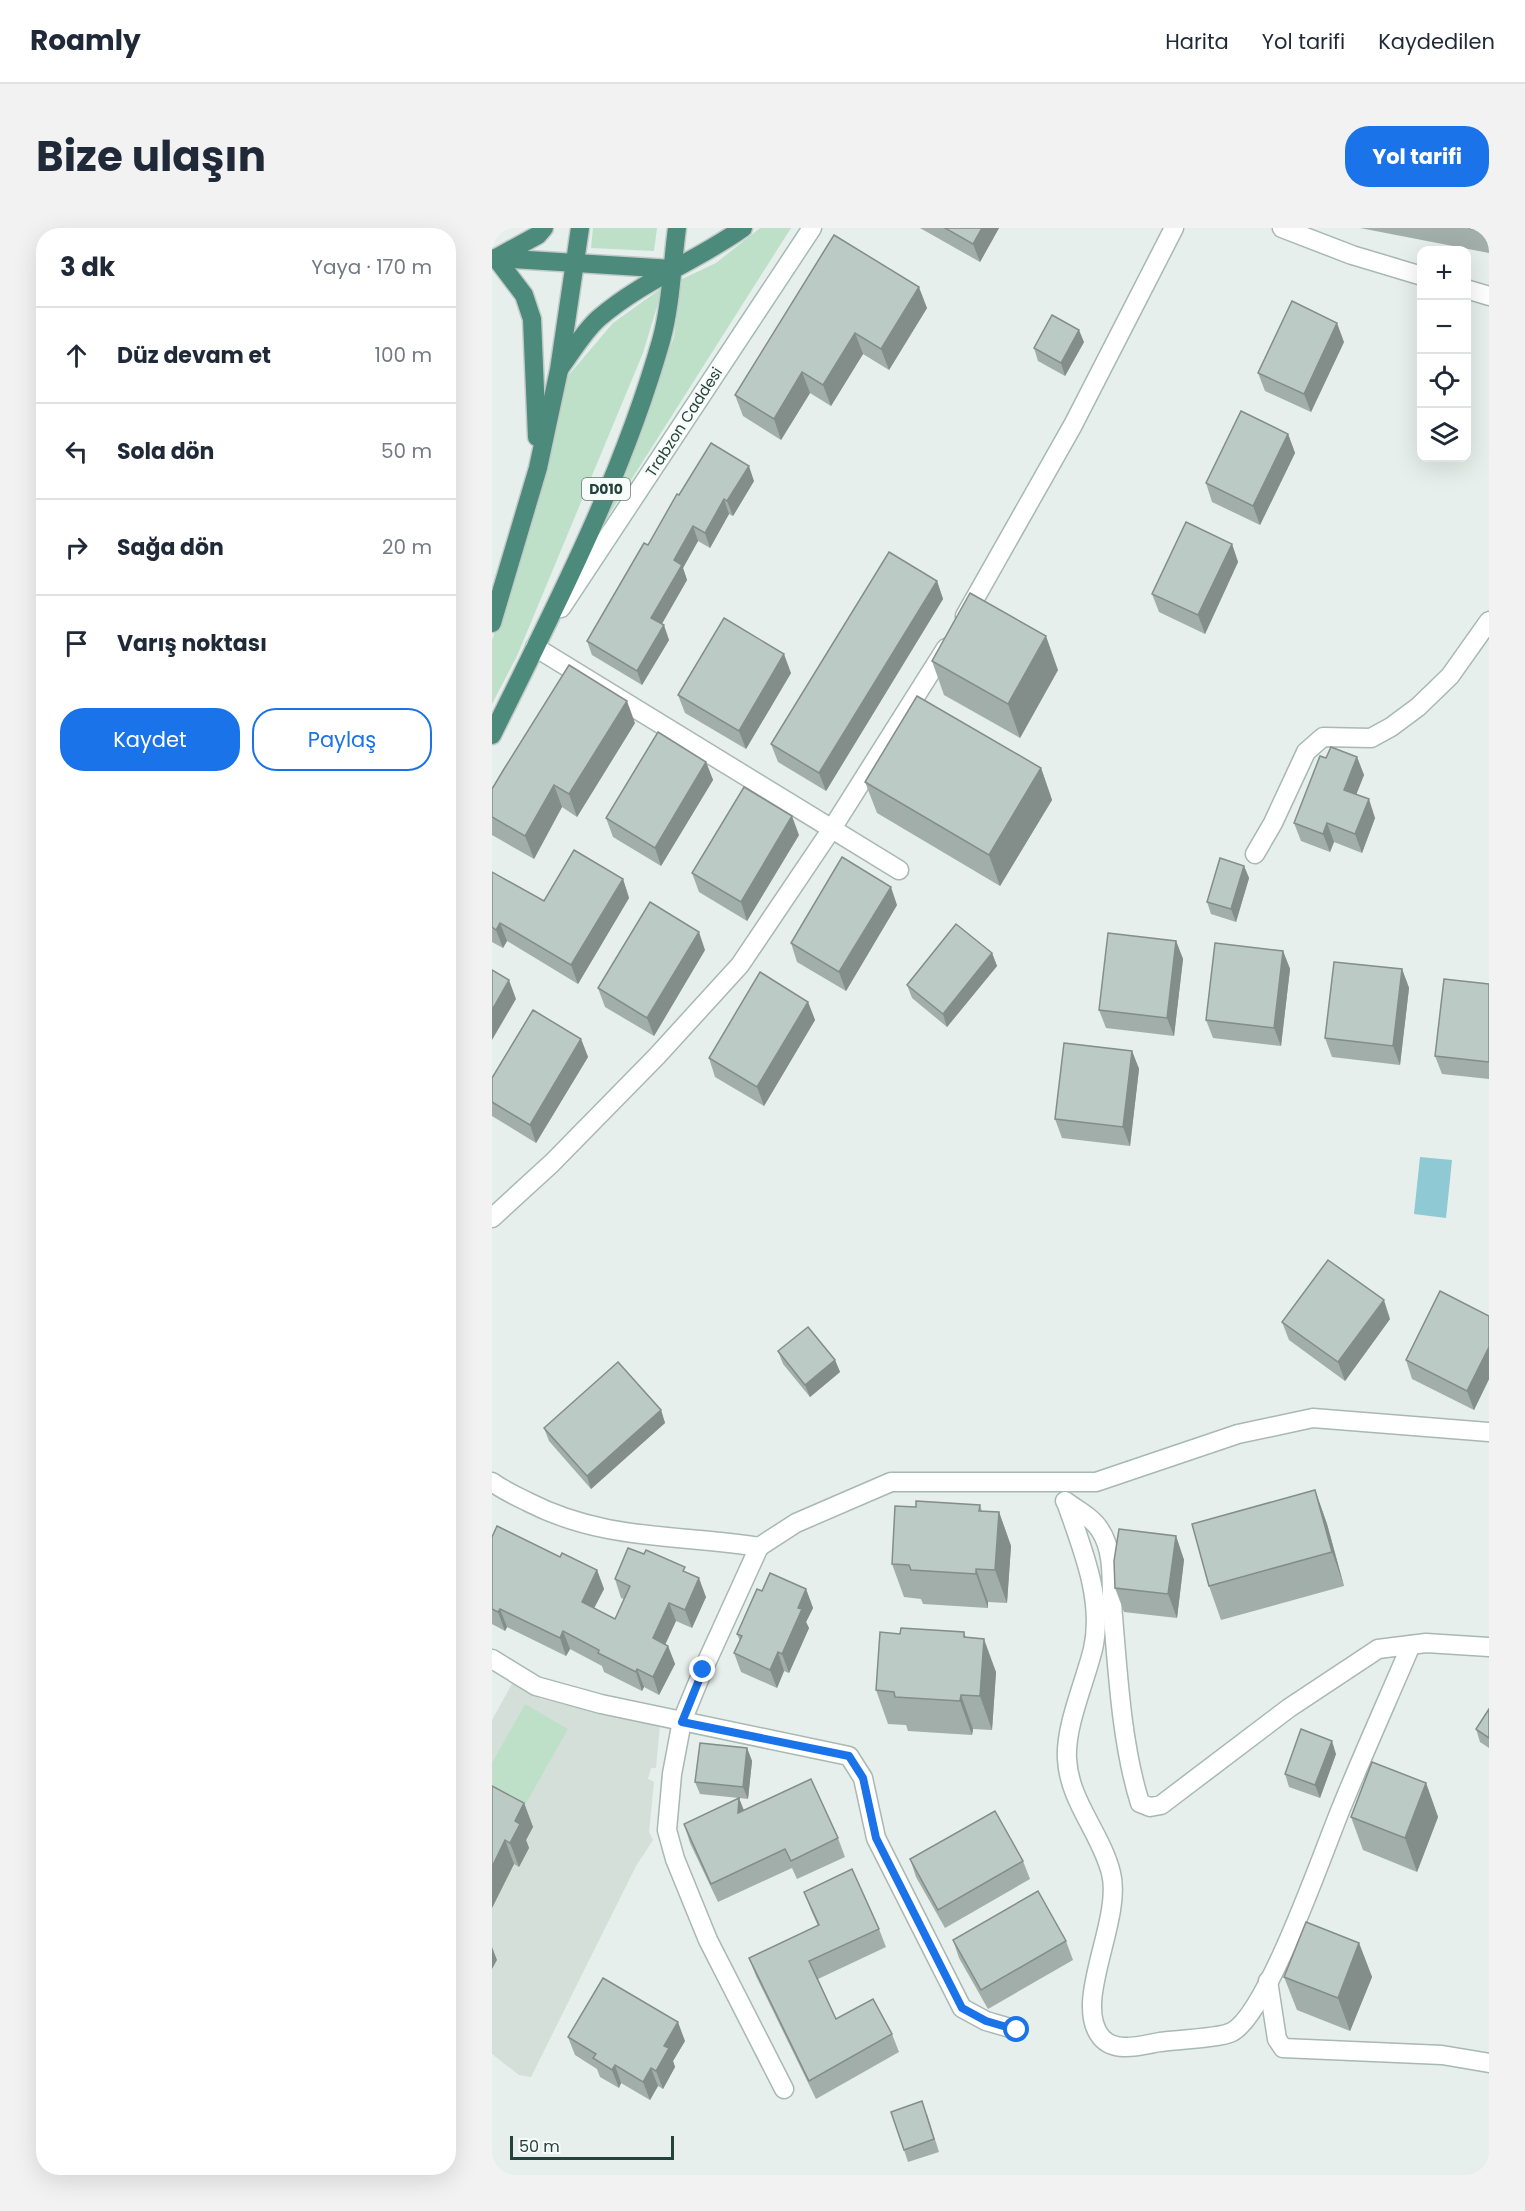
<!DOCTYPE html>
<html lang="tr">
<head>
<meta charset="utf-8">
<style>
	body { margin:0; font-family:Poppins,sans-serif; background:#f2f2f3; color:#1f2937 }
	.controls { position:absolute; right:18px; top:18px; display:grid; overflow:hidden; border-radius:12px; box-shadow:0 6px 24px #0002 }
	.controls button { width:54px; height:54px; display:grid; place-items:center; padding:0; border:0; border-bottom:2px solid #e0e1e3; background:#fff; color:#1f2937; font:30px sans-serif }
	.scale { position:absolute; left:18px; bottom:15px; width:164px; box-sizing:border-box; padding-left:6px; border:3px solid #24423a; border-top:0; font-size:16px; line-height:21px; white-space:nowrap; color:#24423a; -webkit-text-stroke:4px #f7fbf9; paint-order:stroke }
	.stop { position:absolute; width:18px; height:18px; margin:-14px; border:4px solid #1a73e8; border-radius:50%; background:#fff }
	.stop.end { background:#1a73e8; border-color:#fff; box-shadow:0 2px 6px #0008 }
	.list { margin:0; padding:0; list-style:none }
	h2 { display:flex; justify-content:space-between; align-items:center; height:78px; margin:0; padding:0 24px; font-size:26px }
	h2 small { font-size:20px; font-weight:400; color:#747a83 }
	.list li { display:grid; grid-template-columns:39px 1fr auto; gap:18px; align-items:center; box-sizing:border-box; height:96px; padding:0 24px; border-top:2px solid #e0e1e3 }
	.list b { display:block; font-size:22px; white-space:nowrap }
	.list em { font-size:20px; font-style:normal; color:#747a83 }
	.actions { display:flex; gap:12px; padding:18px 24px }
	.actions a { flex:1; padding:14px 0; border:2px solid #1a73e8; border-radius:24px; text-align:center; font-size:21px; color:#1a73e8 }
	.actions .main { background:#1a73e8; color:#fff }
	.icon { flex:none; width:33px; height:33px; fill:none; stroke:currentColor; stroke-width:2; stroke-linecap:round; stroke-linejoin:round }
	.map { position:relative; flex:none; width:997px; height:1947px; overflow:hidden; border-radius:24px }
	header { display:flex; align-items:center; gap:36px; box-sizing:border-box; height:84px; padding:0 30px; background:#fff; border-bottom:2px solid #e0e1e3 }
	header strong { font-size:28px }
	nav { display:flex; gap:33px; margin-inline-start:auto; font-size:21px }
	.intro { display:flex; align-items:center; justify-content:space-between; box-sizing:border-box; height:144px; padding:0 36px }
	h1 { margin:0; font-size:42px }
	.button { padding:15px 27px; border-radius:24px; background:#1a73e8; color:#fff; font-size:21px; font-weight:700 }
	main { display:flex; gap:36px; padding:0 36px }
	aside { flex:1; background:#fff; border-radius:24px; box-shadow:0 6px 24px #0002 }
	.map>svg:first-child { display:block }
	.built { fill:#d4dfda }
	.green { fill:#bfe0c8 }
	.water { fill:#8ec9d4 }
	.lines { fill:none; stroke-linecap:round; stroke-linejoin:round }
	.minor-casing { stroke:#a8b8b2; stroke-width:21 }
	.secondary-casing { stroke:#a4bbb3; stroke-width:21 }
	.trunk-casing { stroke:#c2cac8; stroke-width:21 }
	.minor { stroke:#fff; stroke-width:18 }
	.secondary { stroke:#fff; stroke-width:18 }
	.trunk { stroke:#4c8a7c; stroke-width:18 }
	.wall { fill:#a1aea9 }
	.shaded-wall { fill:#838d89 }
	.building { fill:#bbcac4; stroke:#838d89; stroke-width:1.5 }
	.route { stroke:#1a73e8; stroke-width:8 }
	.labels { text-anchor:middle; stroke-width:4.5; stroke-linejoin:round; paint-order:stroke }
	.shield { fill:#f7fbf9; stroke:#637a73; stroke-width:1.5 }
	.shield-label { font-size:14px; font-weight:bold; fill:#24423a }
	.street-label { font-size:15px; fill:#24423a; stroke:#f7fbf9 }
</style>
</head>
<body>
<header>
<strong>Roamly</strong>
<nav><a>Harita</a><a>Yol tarifi</a><a>Kaydedilen</a></nav>
</header>
<div class="intro"><h1>Bize ulaşın</h1><a class="button">Yol tarifi</a></div>
<main>
<aside>
<h2>3 dk<small>Yaya · 170 m</small></h2>
<ul class="list">
<li><svg class="icon" aria-label="ahead" viewBox="0 0 24 24"><path d="M12 20V5M6 11l6-6 6 6"/></svg><div><b>Düz devam et</b></div><em>100 m</em></li>
<li><svg class="icon" aria-label="left" viewBox="0 0 24 24"><path d="M17 20v-9H6M10 6l-5 5 5 5"/></svg><div><b>Sola dön</b></div><em>50 m</em></li>
<li><svg class="icon" aria-label="right" viewBox="0 0 24 24"><path d="M7 20v-9h11M14 6l5 5-5 5"/></svg><div><b>Sağa dön</b></div><em>20 m</em></li>
<li><svg class="icon" aria-label="arrive" viewBox="0 0 24 24"><path d="M6 21V4h12l-3 4 3 4H6"/></svg><div><b>Varış noktası</b></div></li>
</ul>
<div class="actions"><a class="main">Kaydet</a><a>Paylaş</a></div>
</aside>
<div class="map">
<svg width="997" height="1947" viewBox="0 0 997 1947">
	<rect width="100%" height="100%" fill="#e6efeb"/>
	<polygon class="built" points="21,1454 50,1471 141,1493 168,1497 164,1540 159,1540 156,1551 162,1554 157,1604 161,1612 144,1638 39,1849 27,1847 0,1826 0,1492"/>
	<g class="green">
		<polygon points="101,0 165,0 162,23 99,20"/>
		<polygon points="268,0 299,0 108,301 182,109 190,51 224,35"/>
		<polygon points="171,59 151,125 25,428 0,476 0,412 18,363 75,149 121,95"/>
		<polygon points="33,1476 76,1501 32,1579 0,1561 0,1535"/>
	</g>
	<polygon class="water" points="928,929 960,932 954,990 922,986"/>
	<g class="lines">
		<defs>
			<g id="minor">
				<polyline points="790,0 860,27 930,48"/>
				<polyline points="974,61 997,68"/>
				<polyline points="473,388 581,197 682,0"/>
				<polyline points="43,419 407,642"/>
				<polyline points="763,626 781,595 814,524 831,509 879,510 899,499 926,479 958,448 997,393"/>
				<polyline points="0,990 60,935 165,828 248,737 341,599 454,420"/>
				<path d="M 0,1254 C 11,1262 24,1268 36,1274 C 112,1313 185,1306 267,1319 L 211,1442 L 190,1493 L 180,1546 L 175,1602 L 183,1631 L 216,1712 L 292,1861"/>
				<path d="M 573,1273 C 585,1282 600,1289 608,1302 C 624,1326 618,1361 621,1388 C 626,1448 630,1518 648,1575 L 658,1579 L 669,1577 L 797,1480 L 886,1421 L 934,1415 L 997,1419"/>
				<path d="M 574,1274 C 590,1320 612,1372 601,1421 C 593,1454 573,1498 575,1531 C 577,1573 609,1605 619,1645 C 631,1692 580,1774 609,1809 C 623,1826 650,1817 668,1814 C 683,1812 729,1810 740,1804 C 776,1785 832,1621 850,1578 C 872,1524 896,1471 919,1417"/>
				<polyline points="267,1319 304,1295 399,1254 604,1254 746,1206 821,1190 997,1204"/>
				<polyline points="0,1431 44,1458 109,1476 357,1528 371,1550 384,1610 470,1780 494,1793 525,1802"/>
				<polyline points="776,1753 785,1811 791,1820 950,1827 997,1835"/>
			</g>
			<polyline id="secondary" points="69,380 320,0"/>
			<g id="trunk">
				<polyline points="4,30 32,67 40,91 45,209"/>
				<polyline points="4,30 180,41"/>
				<polyline points="4,30 46,7 52,0"/>
				<path d="M 68,140 C 80,124 92,103 107,90 C 151,52 205,33 251,0"/>
				<polyline points="0,395 46,240 67,142 88,0"/>
				<path d="M 0,507 C 63,380 130,250 169,113 C 179,77 180,37 185,0"/>
			</g>
		</defs>
		<use href="#minor" class="minor-casing"/>
		<use href="#secondary" class="secondary-casing"/>
		<use href="#trunk" class="trunk-casing"/>
		<use href="#minor" class="minor"/>
		<use href="#secondary" class="secondary"/>
		<use href="#trunk" class="trunk"/>
	</g>
	<g class="wall">
		<polygon points="428,0 507,0 488,34"/>
		<polygon points="868,0 997,0 997,25"/>
		<polygon points="342,7 435,80 397,142 371,126 339,178 318,165 289,212 251,188 243,167"/>
		<polygon points="592,114 573,148 546,133 542,120"/>
		<polygon points="852,114 819,184 773,163 766,145"/>
		<polygon points="796,206 803,225 768,297 720,274 714,255"/>
		<polygon points="262,253 241,288 237,286 218,320 206,313 191,340 195,352 170,396 177,412 150,457 100,427 95,413 187,267"/>
		<polygon points="740,316 746,334 713,406 667,384 660,366"/>
		<polygon points="445,353 451,371 334,563 286,534 279,516"/>
		<polygon points="440,433 566,442 528,510 452,467"/>
		<polygon points="299,445 254,521 193,485 186,467"/>
		<polygon points="143,495 85,589 70,579 42,631 0,607 0,561"/>
		<polygon points="865,529 872,547 864,566 883,590 870,625 842,614 838,624 809,613 802,595 834,530"/>
		<polygon points="214,534 221,552 169,638 121,609 114,590"/>
		<polygon points="549,540 560,572 508,658 385,585 373,554"/>
		<polygon points="307,607 255,693 207,664 200,645"/>
		<polygon points="752,638 757,650 744,694 719,686 715,674"/>
		<polygon points="0,644 52,673 131,651 137,670 86,756 15,713 11,720 0,714"/>
		<polygon points="405,677 354,763 305,734 299,715"/>
		<polygon points="684,713 691,731 682,808 614,800 607,782"/>
		<polygon points="213,722 162,808 113,779 106,760"/>
		<polygon points="791,723 798,741 789,818 721,810 714,792"/>
		<polygon points="500,725 505,738 455,799 420,770 415,757"/>
		<polygon points="910,741 917,760 908,837 840,829 833,810"/>
		<polygon points="997,756 997,851 950,846 943,828"/>
		<polygon points="316,774 323,792 272,878 223,849 217,830"/>
		<polygon points="89,811 96,829 44,915 0,888 0,850"/>
		<polygon points="640,823 647,841 638,918 570,910 563,891"/>
		<polygon points="997,1088 997,1151 982,1182 920,1151 914,1132"/>
		<polygon points="898,1091 853,1153 797,1112 790,1094"/>
		<polygon points="286,1123 343,1132 348,1144 318,1169 291,1136"/>
		<polygon points="169,1182 173,1195 99,1261 57,1213 52,1200"/>
		<polygon points="823,1262 835,1296 852,1358 729,1392 717,1358"/>
		<polygon points="488,1277 490,1283 507,1284 519,1318 515,1375 496,1374 496,1380 431,1376 429,1371 412,1369 400,1336 424,1279"/>
		<polygon points="684,1308 692,1332 685,1390 632,1384 623,1360"/>
		<polygon points="0,1309 68,1329 105,1342 112,1361 102,1380 123,1391 132,1371 129,1370 123,1351 195,1345 214,1369 200,1400 184,1393 173,1416 176,1418 183,1436 167,1467 152,1459 150,1463 112,1444 110,1438 78,1421 74,1428 15,1399 13,1403 0,1396"/>
		<polygon points="314,1361 321,1380 314,1394 317,1400 297,1445 292,1443 285,1460 249,1444 242,1425 248,1413 245,1406 270,1363"/>
		<polygon points="472,1404 474,1410 504,1444 500,1502 481,1501 480,1507 416,1503 414,1497 396,1496 384,1462 408,1406"/>
		<polygon points="997,1481 997,1520 988,1514 984,1501"/>
		<polygon points="255,1520 260,1533 256,1571 247,1570 252,1582 346,1610 353,1629 305,1651 300,1640 226,1674 198,1615 192,1596 247,1570 208,1566 203,1554"/>
		<polygon points="844,1526 828,1570 797,1559 793,1546"/>
		<polygon points="934,1555 946,1589 925,1644 871,1622 859,1589"/>
		<polygon points="0,1558 32,1575 41,1599 34,1612 37,1620 27,1639 22,1636 0,1680"/>
		<polygon points="418,1631 531,1633 538,1651 453,1700 424,1649"/>
		<polygon points="312,1664 387,1701 394,1719 326,1751 344,1791 400,1806 407,1824 324,1871 264,1748 257,1730 326,1698 319,1682"/>
		<polygon points="461,1712 574,1713 581,1732 496,1781 467,1730"/>
		<polygon points="867,1715 880,1749 858,1803 805,1782 792,1749"/>
		<polygon points="76,1809 193,1813 181,1833 183,1839 171,1861 166,1858 158,1872 129,1855 127,1860 108,1849 105,1841 83,1827"/>
		<polygon points="435,1886 447,1924 416,1934 412,1922"/>
	</g>
	<g class="shaded-wall">
		<polygon points="490,0 507,0 488,34 481,16"/>
		<polygon points="427,59 435,80 397,142 389,121"/>
		<polygon points="845,95 852,114 819,184 812,166"/>
		<polygon points="587,102 592,114 573,148 569,135"/>
		<polygon points="363,105 371,126 339,178 331,157"/>
		<polygon points="310,144 318,165 289,212 282,191"/>
		<polygon points="796,206 803,225 768,297 761,278"/>
		<polygon points="257,238 262,253 241,288 235,273"/>
		<polygon points="232,271 237,286 218,320 213,305"/>
		<polygon points="201,298 206,313 191,340 195,352 165,404 159,390 182,332"/>
		<polygon points="740,316 746,334 713,406 706,387"/>
		<polygon points="445,353 451,371 334,563 327,545"/>
		<polygon points="172,397 177,412 150,457 145,443"/>
		<polygon points="554,408 566,442 528,510 516,476"/>
		<polygon points="292,426 299,445 254,521 247,503"/>
		<polygon points="135,473 143,495 85,589 77,566"/>
		<polygon points="865,529 872,547 859,580 852,562"/>
		<polygon points="214,534 221,552 169,638 163,620"/>
		<polygon points="549,540 560,572 508,658 497,627"/>
		<polygon points="62,557 70,579 42,631 33,608"/>
		<polygon points="877,571 883,590 870,625 863,606"/>
		<polygon points="300,588 307,607 255,693 249,674"/>
		<polygon points="835,595 842,614 838,624 831,606"/>
		<polygon points="752,638 757,650 744,694 739,681"/>
		<polygon points="131,651 137,670 86,756 79,737"/>
		<polygon points="399,659 405,677 354,763 347,744"/>
		<polygon points="8,695 15,713 11,720 4,702"/>
		<polygon points="207,704 213,722 162,808 155,790"/>
		<polygon points="684,713 691,731 682,808 675,790"/>
		<polygon points="791,723 798,741 789,818 782,800"/>
		<polygon points="500,725 505,738 455,799 451,786"/>
		<polygon points="910,741 917,760 908,837 901,818"/>
		<polygon points="17,752 24,771 0,812 0,782"/>
		<polygon points="316,774 323,792 272,878 265,859"/>
		<polygon points="89,811 96,829 44,915 38,897"/>
		<polygon points="640,823 647,841 638,918 631,899"/>
		<polygon points="892,1072 898,1091 853,1153 846,1134"/>
		<polygon points="997,1119 997,1151 982,1182 975,1163"/>
		<polygon points="343,1132 348,1144 318,1169 313,1157"/>
		<polygon points="169,1182 173,1195 99,1261 95,1248"/>
		<polygon points="823,1262 835,1296 852,1358 840,1324"/>
		<polygon points="507,1284 519,1318 515,1375 503,1342"/>
		<polygon points="684,1308 692,1332 685,1390 676,1366"/>
		<polygon points="484,1341 496,1374 496,1380 484,1346"/>
		<polygon points="105,1342 112,1361 96,1392 90,1374"/>
		<polygon points="207,1350 214,1369 200,1400 193,1382"/>
		<polygon points="314,1361 321,1380 314,1394 317,1400 297,1445 290,1426 306,1380"/>
		<polygon points="177,1375 184,1393 168,1428 161,1410"/>
		<polygon points="8,1381 15,1399 13,1403 6,1384"/>
		<polygon points="71,1403 78,1421 74,1428 68,1410"/>
		<polygon points="492,1411 504,1444 500,1502 488,1468"/>
		<polygon points="176,1418 183,1436 167,1467 161,1449"/>
		<polygon points="286,1424 292,1443 285,1460 278,1442"/>
		<polygon points="145,1441 152,1459 150,1463 144,1444"/>
		<polygon points="469,1467 481,1501 480,1507 468,1473"/>
		<polygon points="840,1513 844,1526 828,1570 823,1557"/>
		<polygon points="255,1520 260,1533 256,1571 251,1559"/>
		<polygon points="934,1555 946,1589 925,1644 913,1610"/>
		<polygon points="247,1570 254,1589 246,1585"/>
		<polygon points="32,1575 41,1599 34,1612 37,1620 27,1639 18,1615 23,1593"/>
		<polygon points="13,1612 22,1636 0,1680 0,1639"/>
		<polygon points="867,1715 880,1749 858,1803 846,1770"/>
		<polygon points="0,1719 5,1732 0,1741"/>
		<polygon points="186,1794 193,1813 181,1833 183,1839 171,1861 164,1843 172,1818"/>
		<polygon points="123,1837 129,1855 127,1860 120,1842"/>
		<polygon points="159,1840 166,1858 158,1872 151,1854"/>
	</g>
	<g class="building">
		<polygon points="453,0 490,0 481,16"/>
		<polygon points="976,0 997,0 997,4"/>
		<polygon points="342,7 427,59 389,121 363,105 331,157 310,144 282,191 243,167"/>
		<polygon points="800,73 845,95 812,166 766,145"/>
		<polygon points="560,87 587,102 569,135 542,120"/>
		<polygon points="749,183 796,206 761,278 714,255"/>
		<polygon points="219,215 257,238 235,273 232,271 213,305 201,298 182,332 190,337 159,390 172,397 145,443 95,413 152,315 156,317 185,266 187,267"/>
		<polygon points="694,294 740,316 706,387 660,366"/>
		<polygon points="397,324 445,353 327,545 279,516"/>
		<polygon points="478,365 554,408 516,476 440,433"/>
		<polygon points="232,390 292,426 247,503 186,467"/>
		<polygon points="77,437 135,473 77,566 62,557 33,608 0,589 0,561 12,541"/>
		<polygon points="425,468 549,540 497,627 373,554"/>
		<polygon points="166,504 214,534 163,620 114,590"/>
		<polygon points="839,519 865,529 852,562 877,571 863,606 835,595 831,606 802,595 828,528 834,530"/>
		<polygon points="252,559 300,588 249,674 200,645"/>
		<polygon points="82,622 131,651 79,737 8,695 4,702 0,699 0,644 52,673"/>
		<polygon points="350,629 399,659 347,744 299,715"/>
		<polygon points="728,630 752,638 739,681 715,674"/>
		<polygon points="158,674 207,704 155,790 106,760"/>
		<polygon points="464,696 500,725 451,786 415,757"/>
		<polygon points="616,705 684,713 675,790 607,782"/>
		<polygon points="723,715 791,723 782,800 714,792"/>
		<polygon points="842,734 910,741 901,818 833,810"/>
		<polygon points="0,742 17,752 0,782"/>
		<polygon points="268,744 316,774 265,859 217,830"/>
		<polygon points="952,751 997,756 997,834 943,828"/>
		<polygon points="41,782 89,811 38,897 0,874 0,850"/>
		<polygon points="572,815 640,823 631,899 563,891"/>
		<polygon points="836,1032 892,1072 846,1134 790,1094"/>
		<polygon points="948,1063 997,1088 997,1119 975,1163 914,1132"/>
		<polygon points="316,1099 343,1132 313,1157 286,1123"/>
		<polygon points="126,1134 169,1182 95,1248 52,1200"/>
		<polygon points="823,1262 840,1324 717,1358 700,1296"/>
		<polygon points="424,1273 488,1277 487,1283 507,1284 503,1342 484,1341 484,1346 419,1342 417,1337 400,1336 403,1278 424,1279"/>
		<polygon points="5,1298 68,1329 70,1325 105,1342 90,1374 123,1391 138,1358 123,1351 136,1320 152,1326 154,1322 193,1339 191,1343 207,1350 193,1382 177,1375 161,1410 176,1418 161,1449 145,1441 144,1444 106,1425 107,1422 71,1403 68,1410 8,1381 6,1384 0,1381 0,1309"/>
		<polygon points="627,1301 684,1308 676,1366 623,1360 622,1333"/>
		<polygon points="278,1345 314,1361 306,1380 310,1381 290,1426 286,1424 278,1442 242,1425 250,1408 245,1406 265,1361 270,1363"/>
		<polygon points="409,1400 472,1404 472,1409 492,1411 488,1468 469,1467 468,1473 403,1469 402,1464 384,1462 388,1404 408,1406"/>
		<polygon points="997,1481 997,1510 984,1501"/>
		<polygon points="809,1501 840,1513 823,1557 793,1546"/>
		<polygon points="208,1515 255,1520 251,1559 203,1554"/>
		<polygon points="880,1534 934,1555 913,1610 859,1589"/>
		<polygon points="319,1551 346,1610 299,1633 293,1621 219,1656 192,1596 247,1570 246,1585"/>
		<polygon points="0,1558 32,1575 23,1593 28,1596 18,1615 13,1612 0,1639"/>
		<polygon points="503,1583 531,1633 446,1682 418,1631"/>
		<polygon points="360,1641 387,1701 317,1733 344,1791 381,1771 400,1806 317,1853 257,1730 327,1697 312,1664"/>
		<polygon points="546,1663 574,1713 489,1762 461,1712"/>
		<polygon points="814,1694 867,1715 846,1770 792,1749"/>
		<polygon points="111,1750 186,1794 172,1818 177,1820 164,1843 159,1840 151,1854 123,1837 120,1842 101,1830 104,1826 76,1809"/>
		<polygon points="430,1873 442,1911 412,1922 399,1884"/>
	</g>
	<g class="lines">
		<polyline class="route" points="211,1442 190,1494 357,1528 371,1550 384,1610 470,1780 494,1793 525,1802"/>
	</g>
	<g class="labels">
		<rect class="shield" x="90" y="250" width="48" height="22" rx="4.5"/>
		<g class="shield-label">
			<text x="114" y="266">D010</text>
		</g>
		<g class="street-label">
			<text transform="translate(192 194) rotate(-57)" y="5">Trabzon Caddesi</text>
		</g>
	</g>
</svg>
<div class="controls">
<button>+</button>
<button>−</button>
<button><svg class="icon" aria-label="locate" viewBox="0 0 24 24"><circle cx="12" cy="12" r="6"/><path d="M12 2v4M12 18v4M2 12h4M18 12h4"/></svg></button>
<button><svg class="icon" aria-label="layers" viewBox="0 0 24 24"><path d="M12 4l9 5-9 5-9-5zM3 14l9 5 9-5"/></svg></button>
</div>
<div class="scale">50 m</div>
<div class="stop" style="left:525px;top:1802px"></div>
<div class="stop end" style="left:211px;top:1442px"></div>
</div>
</main>
</body>
</html>
